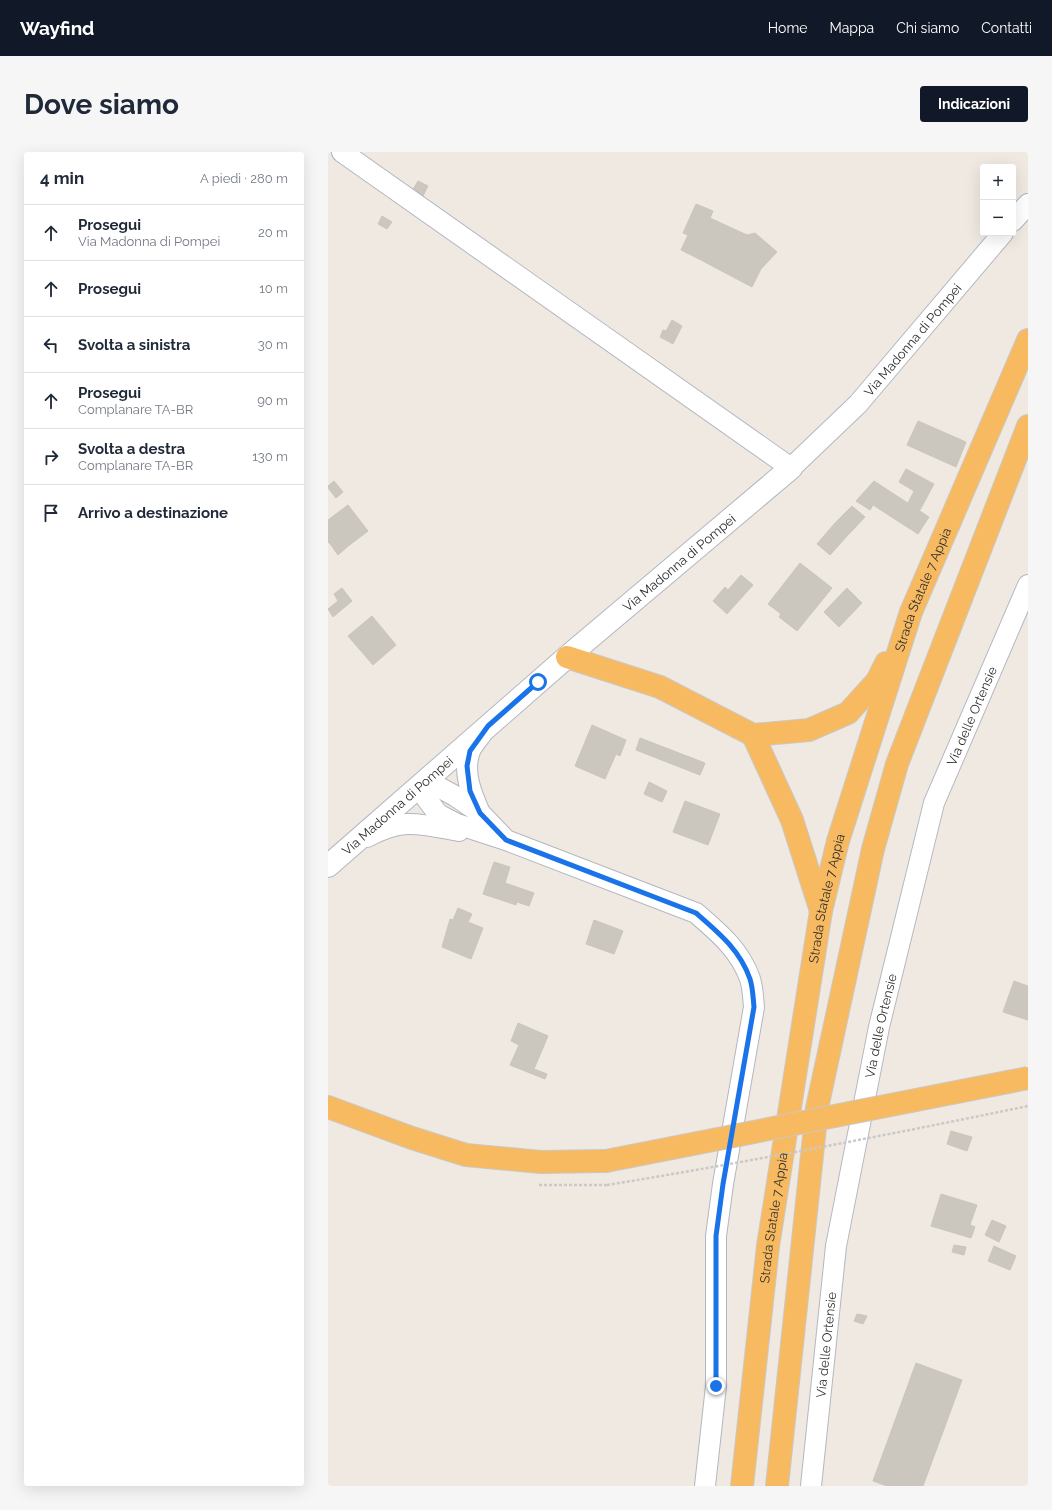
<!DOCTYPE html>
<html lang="it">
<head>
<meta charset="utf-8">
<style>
	body { margin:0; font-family:Raleway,sans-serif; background:#f6f6f7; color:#1f2937 }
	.controls { position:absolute; right:12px; top:12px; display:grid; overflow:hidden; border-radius:4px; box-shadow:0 4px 16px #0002 }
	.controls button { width:36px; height:36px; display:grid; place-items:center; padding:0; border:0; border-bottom:1px solid #e0e1e3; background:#fff; color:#1f2937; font:20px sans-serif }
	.stop { position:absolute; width:12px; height:12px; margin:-9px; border:3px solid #1a73e8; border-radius:50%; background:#fff }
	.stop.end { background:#1a73e8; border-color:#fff; box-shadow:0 1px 4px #0008 }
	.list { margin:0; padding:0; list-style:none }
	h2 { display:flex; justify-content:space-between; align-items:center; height:52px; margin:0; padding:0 16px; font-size:17px }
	h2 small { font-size:13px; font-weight:400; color:#747a83 }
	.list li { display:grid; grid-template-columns:26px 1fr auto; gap:12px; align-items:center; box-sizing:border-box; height:56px; padding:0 16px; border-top:1px solid #e0e1e3 }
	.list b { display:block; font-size:15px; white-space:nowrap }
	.list p { margin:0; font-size:13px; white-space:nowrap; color:#747a83 }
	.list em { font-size:13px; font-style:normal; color:#747a83 }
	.icon { flex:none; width:22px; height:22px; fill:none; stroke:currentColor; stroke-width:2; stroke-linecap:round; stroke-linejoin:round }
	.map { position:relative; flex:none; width:700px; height:1334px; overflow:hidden; border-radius:4px }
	header { display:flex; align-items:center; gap:24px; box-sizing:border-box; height:56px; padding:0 20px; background:#111827; color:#fff }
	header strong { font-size:19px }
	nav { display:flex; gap:22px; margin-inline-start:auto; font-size:14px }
	.intro { display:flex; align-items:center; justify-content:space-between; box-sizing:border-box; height:96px; padding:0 24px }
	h1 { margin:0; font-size:28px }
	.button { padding:10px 18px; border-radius:4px; background:#111827; color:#fff; font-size:14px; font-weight:700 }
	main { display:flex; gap:24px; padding:0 24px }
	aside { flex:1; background:#fff; border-radius:4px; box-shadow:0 4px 16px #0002 }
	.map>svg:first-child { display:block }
	.building { fill:#cbc7bf; stroke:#cbc5ba }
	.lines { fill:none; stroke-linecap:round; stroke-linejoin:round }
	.minor-casing { stroke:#b4b7c1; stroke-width:22 }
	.tertiary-casing { stroke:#b4b7c1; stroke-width:24 }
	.trunk-casing { stroke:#c9c9c9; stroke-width:24 }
	.path { stroke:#c9c9c9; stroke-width:2.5; stroke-dasharray:3 2; stroke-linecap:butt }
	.minor { stroke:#fff; stroke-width:20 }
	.tertiary { stroke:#fff; stroke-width:22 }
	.trunk { stroke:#f8ba60; stroke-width:22 }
	.trunk-bridge-casing { stroke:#c9c9c9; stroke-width:24; stroke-linecap:butt }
	.path-bridge { stroke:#c9c9c9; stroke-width:2.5; stroke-dasharray:3 2; stroke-linecap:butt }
	.trunk-bridge { stroke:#f8ba60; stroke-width:22 }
	.route { stroke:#1a73e8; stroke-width:5 }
	.labels { text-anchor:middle; stroke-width:4; stroke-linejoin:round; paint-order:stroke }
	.street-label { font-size:13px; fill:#2e2e2e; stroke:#fff }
</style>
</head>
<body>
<header>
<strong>Wayfind</strong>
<nav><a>Home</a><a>Mappa</a><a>Chi siamo</a><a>Contatti</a></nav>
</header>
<div class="intro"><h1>Dove siamo</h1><a class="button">Indicazioni</a></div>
<main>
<aside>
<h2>4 min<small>A piedi · 280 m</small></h2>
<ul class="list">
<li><svg class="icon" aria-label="ahead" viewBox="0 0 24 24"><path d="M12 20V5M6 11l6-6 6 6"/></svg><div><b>Prosegui</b><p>Via Madonna di Pompei</p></div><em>20 m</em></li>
<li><svg class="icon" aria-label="ahead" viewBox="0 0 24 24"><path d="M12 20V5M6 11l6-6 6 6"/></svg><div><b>Prosegui</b></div><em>10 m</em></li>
<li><svg class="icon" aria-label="left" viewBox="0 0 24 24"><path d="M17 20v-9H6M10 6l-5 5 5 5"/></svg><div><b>Svolta a sinistra</b></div><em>30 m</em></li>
<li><svg class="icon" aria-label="ahead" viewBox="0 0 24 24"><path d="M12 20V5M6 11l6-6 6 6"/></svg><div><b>Prosegui</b><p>Complanare TA-BR</p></div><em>90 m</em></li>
<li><svg class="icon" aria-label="right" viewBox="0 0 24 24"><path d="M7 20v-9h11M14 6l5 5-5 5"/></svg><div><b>Svolta a destra</b><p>Complanare TA-BR</p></div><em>130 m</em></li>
<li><svg class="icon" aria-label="arrive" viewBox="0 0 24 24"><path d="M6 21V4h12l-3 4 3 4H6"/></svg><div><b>Arrivo a destinazione</b></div></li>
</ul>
</aside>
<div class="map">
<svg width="700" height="1334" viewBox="0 0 700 1334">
	<rect width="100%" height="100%" fill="#efe9e1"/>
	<g class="building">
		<polygon points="90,29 100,34 91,52 80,46"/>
		<polygon points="368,52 385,59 382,66 419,83 427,81 449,100 433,117 424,135 371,107 377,96 376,90 355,81"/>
		<polygon points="54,64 64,70 59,77 50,72"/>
		<polygon points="360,83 376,90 377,96 371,107 353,98"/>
		<polygon points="344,168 354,174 345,192 332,185 335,178 338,179"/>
		<polygon points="590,269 638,290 628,315 579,293"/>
		<polygon points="578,317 606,332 592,358 580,351 586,339 571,330"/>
		<polygon points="6,329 15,340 8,346 0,336 0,334"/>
		<polygon points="546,329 601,365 590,382 545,353 542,358 528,349"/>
		<polygon points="20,353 40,379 19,395 12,386 3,393 0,390 0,368"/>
		<polygon points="524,354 537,365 520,383 507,371"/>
		<polygon points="507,371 520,383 502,403 489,392"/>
		<polygon points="12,386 19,395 10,403 3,393"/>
		<polygon points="472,411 504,436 469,479 451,465 453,462 440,452"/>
		<polygon points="413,423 425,433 399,462 385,449 397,435 400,438"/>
		<polygon points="14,436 24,449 5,465 0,457 10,449 6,442"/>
		<polygon points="519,436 534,451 511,475 496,460"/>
		<polygon points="44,464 68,493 45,513 20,484"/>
		<polygon points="264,573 298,588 292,604 288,602 277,627 247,614"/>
		<polygon points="312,586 377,611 372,623 308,598"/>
		<polygon points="321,630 339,639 334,650 316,642"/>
		<polygon points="357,649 392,662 380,693 345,680"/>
		<polygon points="166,710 182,715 177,731 206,741 201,754 189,750 188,753 155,742"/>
		<polygon points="130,756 144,762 140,770 155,776 143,807 114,795 122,767 125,768"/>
		<polygon points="266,768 295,779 286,802 258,792"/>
		<polygon points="686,829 700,834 700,868 675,860"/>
		<polygon points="190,871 220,884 206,917 219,922 217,927 182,913 191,893 183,889"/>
		<polygon points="623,979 644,985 639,999 619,992"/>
		<polygon points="613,1042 649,1053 642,1073 647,1075 643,1086 603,1074"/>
		<polygon points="664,1068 678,1074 671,1090 657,1083"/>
		<polygon points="626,1093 638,1095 636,1103 624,1100"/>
		<polygon points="666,1094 688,1104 682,1118 660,1109"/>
		<polygon points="529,1162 539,1164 535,1172 526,1169"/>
		<polygon points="588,1211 634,1228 595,1334 559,1334 545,1329"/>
	</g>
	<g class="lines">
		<defs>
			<g id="minor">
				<path id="s1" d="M 14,0 L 463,316 L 530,252 L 675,81"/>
				<polyline points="685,69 700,52"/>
				<path d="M 152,661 C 144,643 134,620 142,599 C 144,594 149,588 153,583"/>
				<path d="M 39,685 C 75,665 92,672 131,679"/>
				<path d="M 178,688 L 152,661 L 127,644 L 98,628 L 98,646 L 110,662 L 129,672 L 178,688 L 368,761 C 390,780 412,798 422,827 C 425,836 425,846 426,855 L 395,1032 L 388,1084 L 388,1234 L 377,1334"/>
				<path id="s2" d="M 483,1334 L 508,1094 L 551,875 L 606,651 L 700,433"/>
			</g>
			<g id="tertiary">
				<path id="s3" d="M 0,714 L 239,505 L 463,316"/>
			</g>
			<g id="trunk">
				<polyline points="239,505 332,535 425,583 481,578 520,561 549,529 558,511"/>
				<polyline points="425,583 464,668 493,759"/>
				<polyline points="0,955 84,986 138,1003 213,1010 278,1009"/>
				<path id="s4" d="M 414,1334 L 440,1094 L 493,759 L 510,689 L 583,460 L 700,188"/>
				<polyline points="449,1334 489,956 545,697 569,612 700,274"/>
			</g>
		</defs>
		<use href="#minor" class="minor-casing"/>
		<use href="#tertiary" class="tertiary-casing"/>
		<use href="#trunk" class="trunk-casing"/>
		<polyline class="path" points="211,1033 279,1033"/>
		<use href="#minor" class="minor"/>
		<use href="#tertiary" class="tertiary"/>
		<use href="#trunk" class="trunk"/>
		<defs>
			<polyline id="trunk-bridge" points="278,1009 700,926"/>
		</defs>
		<use href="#trunk-bridge" class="trunk-bridge-casing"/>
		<path class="path-bridge" d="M 279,1033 C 420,1010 560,983 700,954"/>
		<use href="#trunk-bridge" class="trunk-bridge"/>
	</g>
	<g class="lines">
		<path class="route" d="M 210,530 L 160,574 L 142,599 L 139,614 L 142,639 L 152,661 L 178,688 L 368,761 C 390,780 412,798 422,827 C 425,836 425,846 426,855 L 395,1032 L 388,1084 L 388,1234"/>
	</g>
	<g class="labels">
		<g class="street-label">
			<text dy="5" stroke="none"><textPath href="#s1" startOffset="726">Via Madonna di Pompei</textPath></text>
			<text dy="5" stroke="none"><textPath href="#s3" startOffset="464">Via Madonna di Pompei</textPath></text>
			<text dy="5" stroke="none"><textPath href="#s4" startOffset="918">Strada Statale 7 Appia</textPath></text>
			<text dy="5" stroke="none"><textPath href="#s2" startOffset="790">Via delle Ortensie</textPath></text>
			<text dy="5" stroke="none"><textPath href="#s3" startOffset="92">Via Madonna di Pompei</textPath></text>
			<text dy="5" stroke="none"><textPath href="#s4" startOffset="594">Strada Statale 7 Appia</textPath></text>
			<text dy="5" stroke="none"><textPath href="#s2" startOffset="466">Via delle Ortensie</textPath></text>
			<text dy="5" stroke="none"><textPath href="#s4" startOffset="270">Strada Statale 7 Appia</textPath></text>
			<text dy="5" stroke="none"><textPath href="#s2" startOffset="142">Via delle Ortensie</textPath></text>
		</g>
	</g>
</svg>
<div class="controls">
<button>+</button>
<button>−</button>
</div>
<div class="stop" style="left:210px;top:530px"></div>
<div class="stop end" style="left:388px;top:1234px"></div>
</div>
</main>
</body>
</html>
